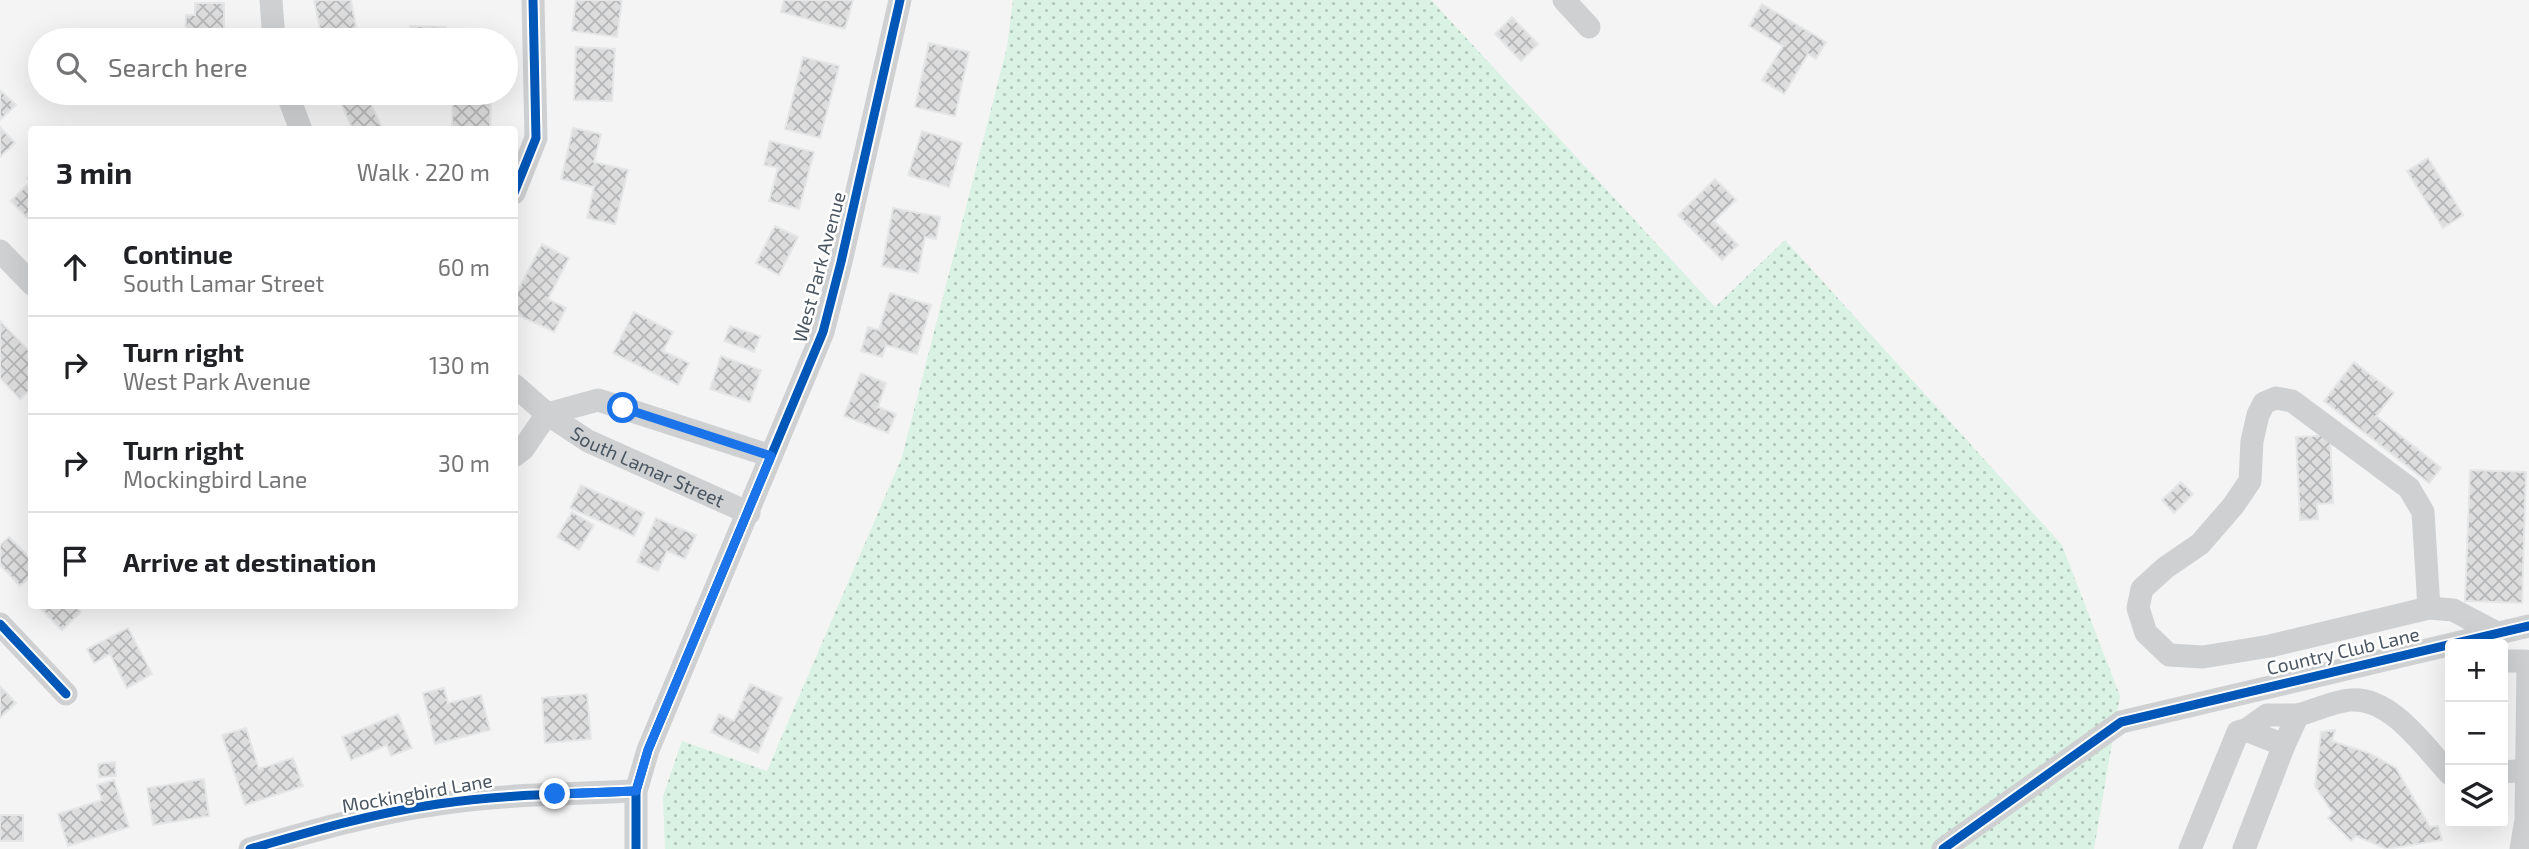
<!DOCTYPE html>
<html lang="en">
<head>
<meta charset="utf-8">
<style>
	body { margin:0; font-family:"Exo 2",sans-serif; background:#f2f2f2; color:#202124 }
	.controls { position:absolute; right:21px; bottom:21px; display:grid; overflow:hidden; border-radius:7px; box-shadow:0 7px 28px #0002 }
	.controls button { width:63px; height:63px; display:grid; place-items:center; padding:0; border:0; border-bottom:2px solid #e0e0e0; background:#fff; color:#202124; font:35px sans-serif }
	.stop { position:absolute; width:21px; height:21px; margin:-16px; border:5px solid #1a73e8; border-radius:50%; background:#fff }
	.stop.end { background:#1a73e8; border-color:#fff; box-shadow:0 2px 7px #0008 }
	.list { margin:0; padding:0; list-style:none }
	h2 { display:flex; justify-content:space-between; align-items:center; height:91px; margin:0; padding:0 28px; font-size:30px }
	h2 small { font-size:23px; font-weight:400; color:#757577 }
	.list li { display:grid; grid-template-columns:46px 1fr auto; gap:21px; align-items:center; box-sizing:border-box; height:98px; padding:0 28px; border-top:2px solid #e0e0e0 }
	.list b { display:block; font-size:26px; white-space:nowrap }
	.list p { margin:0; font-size:23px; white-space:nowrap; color:#757577 }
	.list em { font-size:23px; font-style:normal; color:#757577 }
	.icon { flex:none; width:38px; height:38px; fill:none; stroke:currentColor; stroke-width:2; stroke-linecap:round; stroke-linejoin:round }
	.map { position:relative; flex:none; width:2529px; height:849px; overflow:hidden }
	.search { position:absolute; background:#fff; box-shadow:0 7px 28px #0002; left:28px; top:28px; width:490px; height:77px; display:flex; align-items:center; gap:18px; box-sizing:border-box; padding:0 24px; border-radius:38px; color:#757577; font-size:26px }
	.panel { position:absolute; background:#fff; box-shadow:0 7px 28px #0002; left:28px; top:126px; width:490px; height:483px; border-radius:7px }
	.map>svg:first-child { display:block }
	.grass { fill:url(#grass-dots) }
	.building { fill:url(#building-cross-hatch); stroke:#e5e6e7; stroke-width:2 }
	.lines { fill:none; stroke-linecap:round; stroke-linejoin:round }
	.minor { stroke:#ced0d2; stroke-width:23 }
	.cycleway-casing { stroke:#fff; stroke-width:13 }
	.cycleway { stroke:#0057b8; stroke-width:9 }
	.route { stroke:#1a73e8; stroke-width:9 }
	.labels { text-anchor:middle; stroke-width:5; stroke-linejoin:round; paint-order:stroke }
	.street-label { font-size:19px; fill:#4a5661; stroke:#fff }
</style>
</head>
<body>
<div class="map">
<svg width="2529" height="849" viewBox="0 0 2529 849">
	<defs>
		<pattern id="grass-dots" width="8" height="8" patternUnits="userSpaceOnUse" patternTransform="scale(1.75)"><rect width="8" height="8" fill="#d9f2e3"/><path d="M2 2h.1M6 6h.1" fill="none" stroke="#b2c7bb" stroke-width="1.8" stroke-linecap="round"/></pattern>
		<pattern id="building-cross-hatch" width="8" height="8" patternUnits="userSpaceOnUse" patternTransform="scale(1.75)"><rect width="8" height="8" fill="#ddddde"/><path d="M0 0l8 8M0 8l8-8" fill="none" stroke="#b5b6b7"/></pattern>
	</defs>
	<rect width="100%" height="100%" fill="#f4f4f4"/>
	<polygon class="grass" points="1013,0 1431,0 1715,307 1785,240 2062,545 2120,696 2094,849 665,849 663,796 682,741 767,771 902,457 1007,47"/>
	<g class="building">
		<polygon points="314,0 351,0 357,32 322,39"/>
		<polygon points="576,0 622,0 617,37 572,31"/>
		<polygon points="784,0 853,0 845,29 781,12"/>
		<polygon points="195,3 224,3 224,39 185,39 186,15 195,15"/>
		<polygon points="1762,4 1826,42 1816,59 1808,54 1784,94 1762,80 1783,46 1749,26"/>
		<polygon points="1512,17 1538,44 1521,61 1495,34"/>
		<polygon points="410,26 446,27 445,40 410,40"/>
		<polygon points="929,43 969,52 955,116 915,107"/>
		<polygon points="576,47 615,49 612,101 574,100"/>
		<polygon points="803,57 839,66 820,138 785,129"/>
		<polygon points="0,90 16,105 0,120"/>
		<polygon points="353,93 366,93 383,130 353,130 339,99"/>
		<polygon points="453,93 491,93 490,130 452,129"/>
		<polygon points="0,127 15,143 0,157"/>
		<polygon points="573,128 601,134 594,162 628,170 615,224 587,218 594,187 561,179"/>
		<polygon points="922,131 962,143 949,187 908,175"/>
		<polygon points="770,141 814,152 799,209 769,201 778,168 764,165"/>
		<polygon points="2428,158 2463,215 2443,228 2407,171"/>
		<polygon points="32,174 32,223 11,201 30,182 27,178"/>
		<polygon points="1715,179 1736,200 1714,221 1738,245 1722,260 1678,215"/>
		<polygon points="893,208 940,217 936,239 925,237 918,273 882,266"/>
		<polygon points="775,226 798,237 779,275 756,263"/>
		<polygon points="542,244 569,258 548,299 566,308 554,332 514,313 514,298"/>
		<polygon points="890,293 931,305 917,354 886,345 882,357 861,351 868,327 879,330"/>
		<polygon points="634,312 673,332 663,351 689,363 678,385 613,353"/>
		<polygon points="0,321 32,354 32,388 20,399 0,378"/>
		<polygon points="730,326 760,336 754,352 724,341"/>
		<polygon points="721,356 761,370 750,402 710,389"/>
		<polygon points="2354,362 2394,393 2376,416 2441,468 2429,483 2324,401"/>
		<polygon points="861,373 886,383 878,407 896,414 888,433 844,416"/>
		<polygon points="2330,435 2333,503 2317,504 2318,519 2300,520 2296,437"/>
		<polygon points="2470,470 2526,472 2522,603 2465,601"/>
		<polygon points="2181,482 2193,494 2174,513 2162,500"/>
		<polygon points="581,485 644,513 634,536 570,508"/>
		<polygon points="572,512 594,525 579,550 557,537"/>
		<polygon points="656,518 696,535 685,559 667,551 658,571 637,562"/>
		<polygon points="9,537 32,560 32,575 20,586 0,565 0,545"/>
		<polygon points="38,606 75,606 81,612 62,630"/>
		<polygon points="128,628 152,674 127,688 110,654 94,663 87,649"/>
		<polygon points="750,684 782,698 758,753 711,732 719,714 734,721"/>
		<polygon points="0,686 16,703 0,718"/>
		<polygon points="444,688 448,703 481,695 490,730 435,744 423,693"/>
		<polygon points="587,694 591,739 545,743 542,698"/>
		<polygon points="398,714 412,748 391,756 387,745 351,760 342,737"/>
		<polygon points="246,728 259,769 293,758 303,786 245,805 222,735"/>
		<polygon points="2335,730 2332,741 2369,753 2396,768 2430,827 2438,826 2442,840 2387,849 2356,836 2351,841 2328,818 2333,813 2315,786 2321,732"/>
		<polygon points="115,762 116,776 99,777 98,764"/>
		<polygon points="204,779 209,816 153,825 147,788"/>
		<polygon points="114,780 129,827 68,846 58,814 102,800 97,785"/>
		<rect x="0" y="815" width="23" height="26"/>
	</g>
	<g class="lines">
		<g class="minor">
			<polyline points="271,0 274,40"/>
			<polyline points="1564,0 1589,27"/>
			<polyline points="287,93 301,130"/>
			<polyline points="514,193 536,138 533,0"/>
			<polyline points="0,251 32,284"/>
			<path id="s1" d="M 514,385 L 547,414 L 588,441 L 749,513"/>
			<polyline points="547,414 598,400 771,456"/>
			<polyline points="514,456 523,449 547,414"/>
			<polyline points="2429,608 2423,512 2409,488 2292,401 2276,398 2264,403 2258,415 2252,441 2250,481 2233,506 2200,544 2165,568 2142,589 2138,608 2146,633 2169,655 2203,657 2270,646 2429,608 2453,610 2497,633"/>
			<polyline points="0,624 66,694"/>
			<polyline points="2503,661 2525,661 2528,668 2526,820 2521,849"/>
			<polyline points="2246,730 2267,715 2298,715"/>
			<polyline points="2503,772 2529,770"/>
			<path d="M 250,849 C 312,831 374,813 438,804 C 503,794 570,794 636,791"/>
			<polyline points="636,849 636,791 648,750 823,332 841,262 900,0"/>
			<polyline points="1943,849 2121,722 2529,626"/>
			<polyline points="2190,849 2238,732 2246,730 2284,745"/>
			<path d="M 2244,849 L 2284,745 L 2298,715 C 2314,711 2334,701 2351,700 C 2392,697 2426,749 2450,774"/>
		</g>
		<defs>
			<g id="cycleway">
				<polyline points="514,193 536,138 533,0"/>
				<polyline points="0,624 66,694"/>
				<path d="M 250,849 C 312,831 374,813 438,804 C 503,794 570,794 636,791"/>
				<polyline points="636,849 636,791 648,750 823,332 841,262 900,0"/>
				<polyline points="1943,849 2121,722 2529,626"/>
			</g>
		</defs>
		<use href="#cycleway" class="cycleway-casing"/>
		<use href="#cycleway" class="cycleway"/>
	</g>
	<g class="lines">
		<polyline class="route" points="555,794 636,791 648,750 771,456 623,408"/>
	</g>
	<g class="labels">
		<g class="street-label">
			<text transform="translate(819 267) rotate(-75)" y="7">West Park Avenue</text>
			<text dy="7" stroke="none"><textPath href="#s1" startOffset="158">South Lamar Street</textPath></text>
			<text transform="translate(2343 651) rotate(-13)" y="7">Country Club Lane</text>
			<text transform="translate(417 793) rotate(-10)" y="7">Mockingbird Lane</text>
		</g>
	</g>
</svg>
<div class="controls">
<button>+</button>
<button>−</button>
<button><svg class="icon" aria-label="layers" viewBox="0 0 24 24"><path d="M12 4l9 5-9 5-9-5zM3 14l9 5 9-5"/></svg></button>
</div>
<div class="stop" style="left:623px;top:408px"></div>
<div class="stop end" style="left:555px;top:794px"></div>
<div class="search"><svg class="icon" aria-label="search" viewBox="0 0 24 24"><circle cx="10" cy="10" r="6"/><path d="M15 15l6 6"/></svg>Search here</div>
<section class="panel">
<h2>3 min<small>Walk · 220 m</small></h2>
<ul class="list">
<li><svg class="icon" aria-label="ahead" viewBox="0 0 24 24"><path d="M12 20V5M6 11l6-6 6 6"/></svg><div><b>Continue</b><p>South Lamar Street</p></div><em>60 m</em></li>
<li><svg class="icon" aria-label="right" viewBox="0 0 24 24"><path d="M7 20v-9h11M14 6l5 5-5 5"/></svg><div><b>Turn right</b><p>West Park Avenue</p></div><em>130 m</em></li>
<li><svg class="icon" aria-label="right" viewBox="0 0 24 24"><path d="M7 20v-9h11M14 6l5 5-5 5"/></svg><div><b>Turn right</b><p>Mockingbird Lane</p></div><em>30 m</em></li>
<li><svg class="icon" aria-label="arrive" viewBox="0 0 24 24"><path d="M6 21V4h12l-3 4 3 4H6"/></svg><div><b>Arrive at destination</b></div></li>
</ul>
</section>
</div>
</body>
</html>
